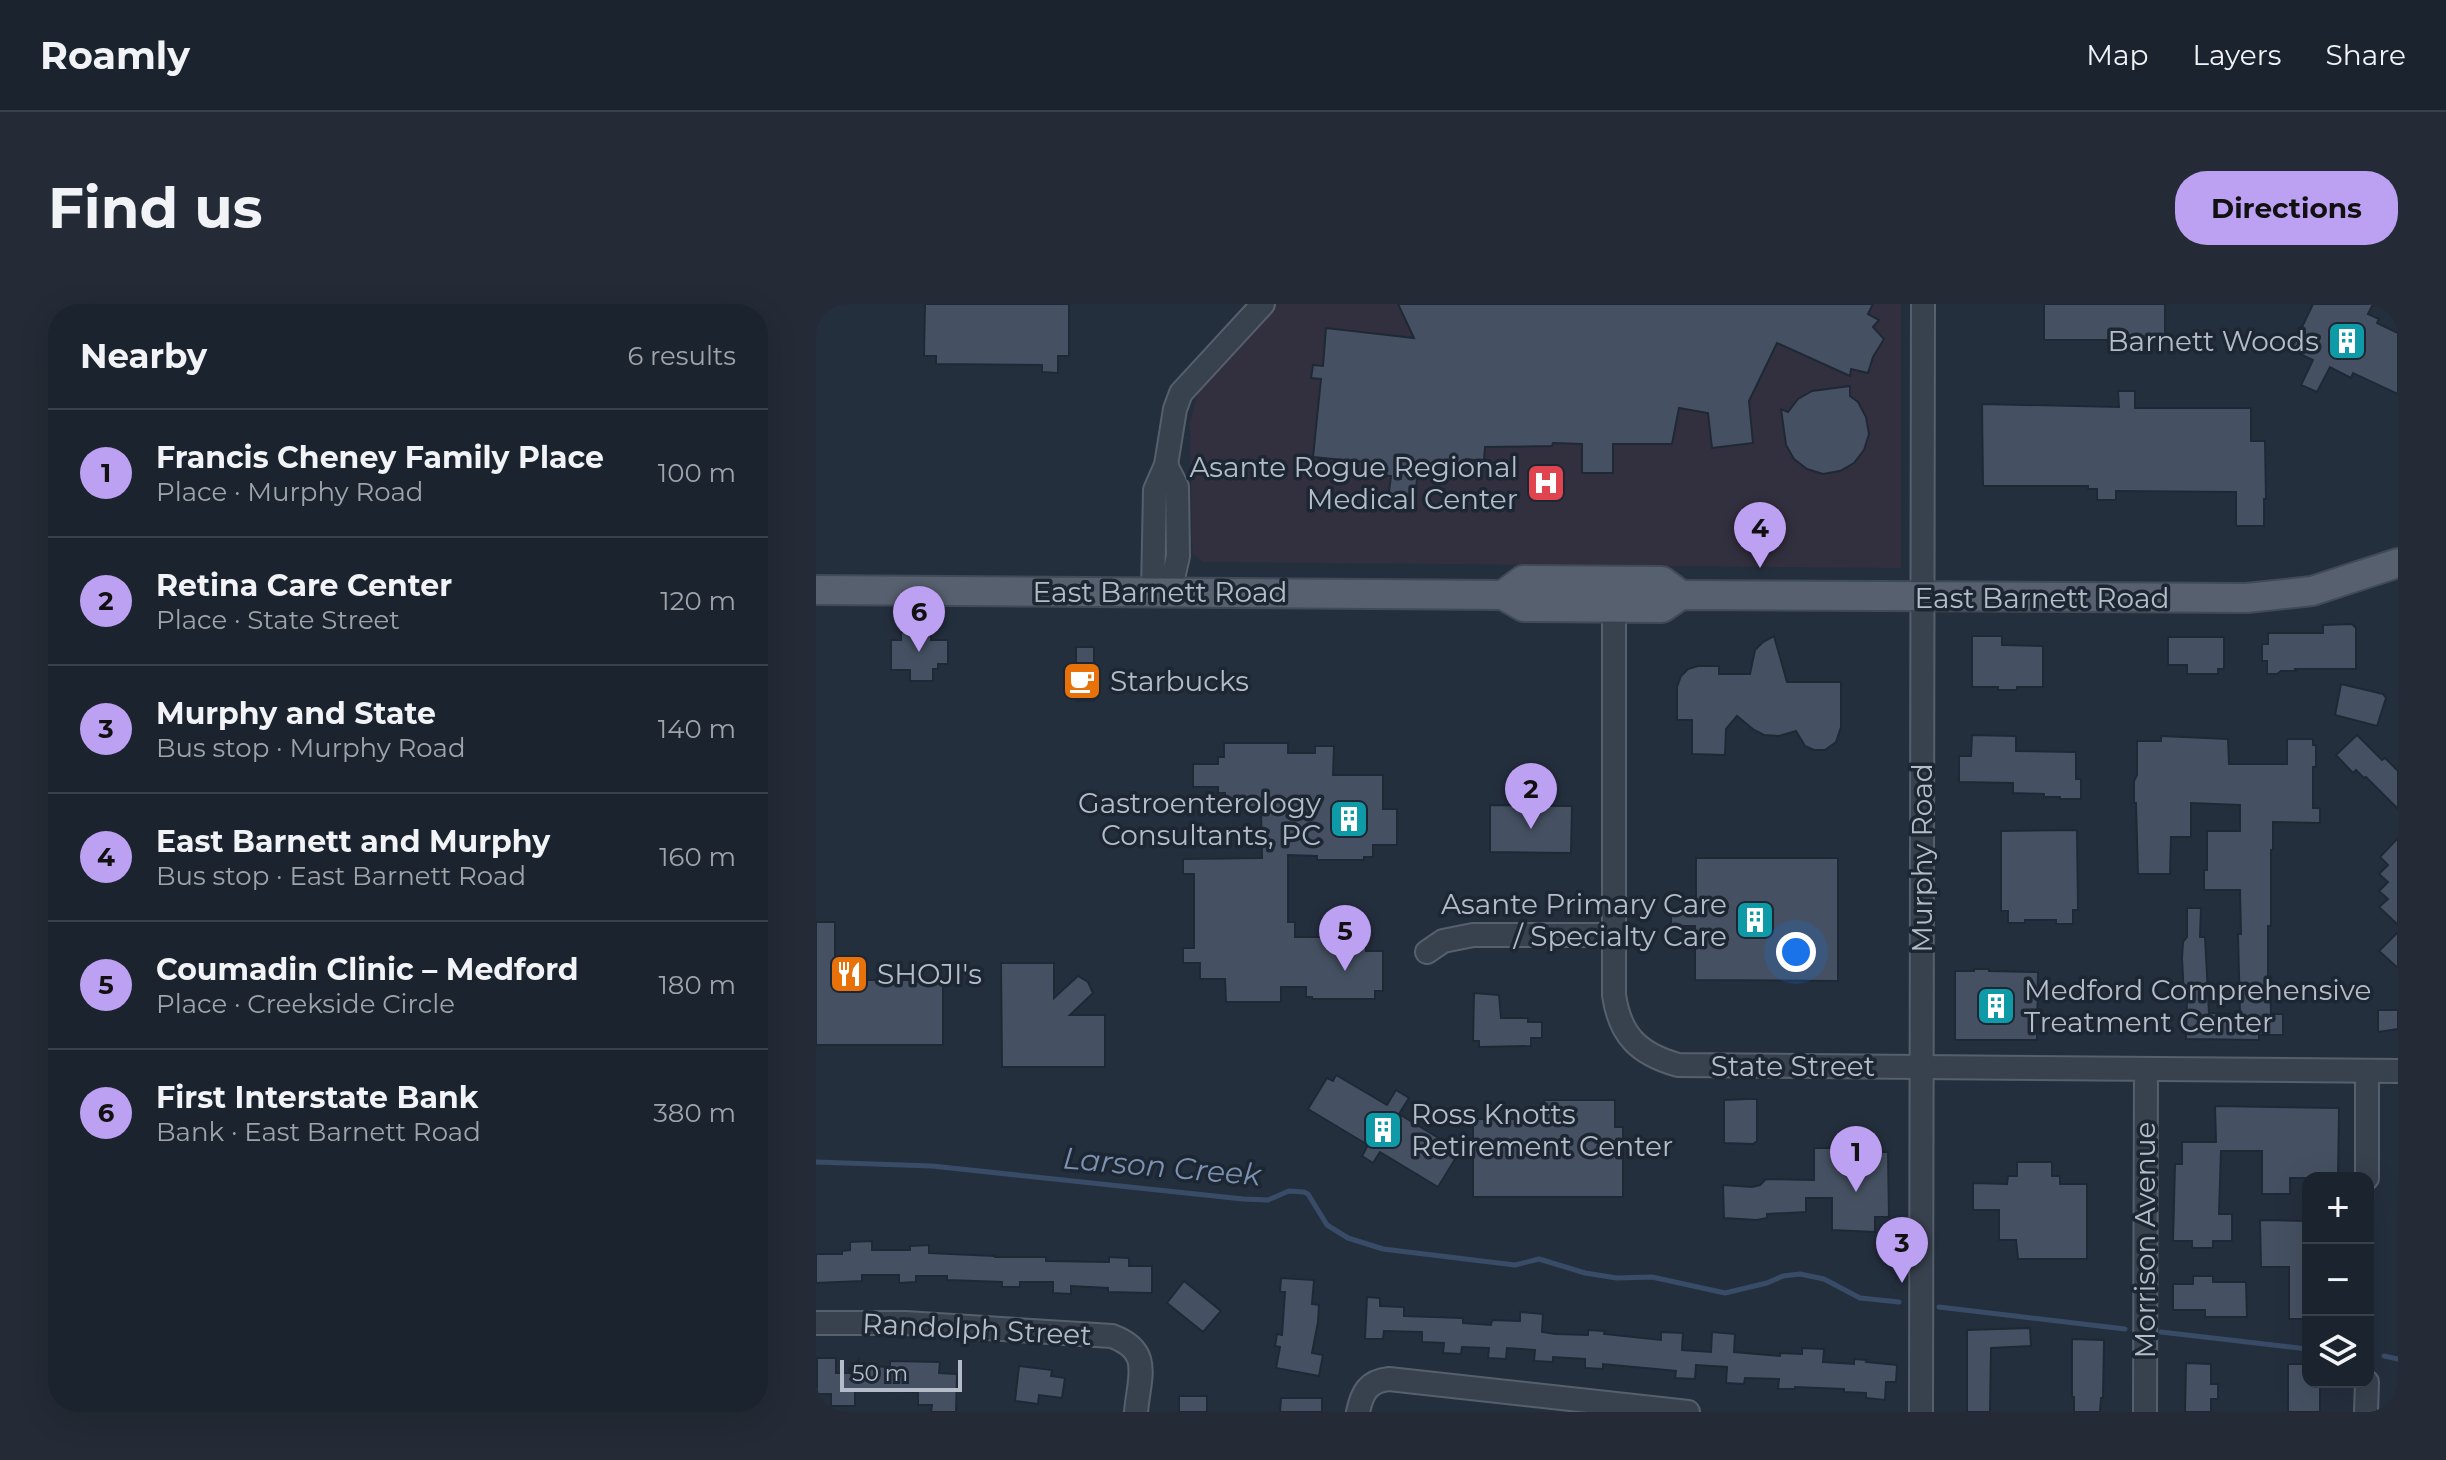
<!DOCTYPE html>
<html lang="en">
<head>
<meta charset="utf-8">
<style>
	body { margin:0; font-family:Montserrat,sans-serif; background:#242b36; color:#f1f3f6 }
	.controls { position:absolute; right:24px; bottom:24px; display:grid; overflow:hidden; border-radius:16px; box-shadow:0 8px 32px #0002 }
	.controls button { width:72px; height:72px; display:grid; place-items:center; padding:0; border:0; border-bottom:2px solid #39404a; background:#1b232e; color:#f1f3f6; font:40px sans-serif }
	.scale { position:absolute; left:24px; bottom:20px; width:122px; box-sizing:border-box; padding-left:8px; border:4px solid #b4bcc9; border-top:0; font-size:22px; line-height:28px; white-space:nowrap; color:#b4bcc9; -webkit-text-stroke:6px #1d2633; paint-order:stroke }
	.you { position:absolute; left:980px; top:648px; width:28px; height:28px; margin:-20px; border:6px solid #fff; border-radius:50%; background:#1a73e8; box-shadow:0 0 0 12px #1a73e833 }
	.badge { display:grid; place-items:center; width:52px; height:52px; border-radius:50%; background:#bca0f2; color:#111; font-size:26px; font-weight:700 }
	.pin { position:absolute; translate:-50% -66px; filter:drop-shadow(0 2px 4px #0008) }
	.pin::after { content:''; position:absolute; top:42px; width:28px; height:24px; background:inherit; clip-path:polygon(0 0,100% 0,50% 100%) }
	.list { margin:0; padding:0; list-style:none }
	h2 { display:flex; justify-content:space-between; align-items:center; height:104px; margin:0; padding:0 32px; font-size:34px }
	h2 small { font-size:26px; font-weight:400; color:#a0a4aa }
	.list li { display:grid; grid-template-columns:52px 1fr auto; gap:24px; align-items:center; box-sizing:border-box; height:128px; padding:0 32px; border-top:2px solid #39404a }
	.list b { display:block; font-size:30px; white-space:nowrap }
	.list p { margin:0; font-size:26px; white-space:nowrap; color:#a0a4aa }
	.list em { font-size:26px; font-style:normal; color:#a0a4aa }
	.icon { flex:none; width:44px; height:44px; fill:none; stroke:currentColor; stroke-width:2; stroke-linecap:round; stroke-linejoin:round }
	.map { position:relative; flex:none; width:1582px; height:1108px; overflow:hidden; border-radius:32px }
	header { display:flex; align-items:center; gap:48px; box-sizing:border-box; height:112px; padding:0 40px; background:#1b232e; border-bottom:2px solid #39404a }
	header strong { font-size:38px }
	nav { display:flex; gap:44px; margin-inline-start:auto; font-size:28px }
	.intro { display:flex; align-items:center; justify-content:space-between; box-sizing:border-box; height:192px; padding:0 48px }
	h1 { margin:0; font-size:56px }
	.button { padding:20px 36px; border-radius:32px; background:#bca0f2; color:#111; font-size:28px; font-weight:700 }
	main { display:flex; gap:48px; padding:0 48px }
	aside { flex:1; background:#1b232e; border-radius:32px; box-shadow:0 8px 32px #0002 }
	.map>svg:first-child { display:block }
	.medical { fill:#32303f }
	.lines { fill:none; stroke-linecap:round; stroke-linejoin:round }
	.stream { stroke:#394c67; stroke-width:5 }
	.building { fill:#455162; stroke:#1f2835; stroke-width:2 }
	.minor-casing { stroke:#565f6c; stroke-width:26 }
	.major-casing { stroke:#414a57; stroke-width:32 }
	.minor { stroke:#38414e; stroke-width:22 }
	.major { stroke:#56606e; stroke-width:28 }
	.labels { text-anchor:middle; stroke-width:7; stroke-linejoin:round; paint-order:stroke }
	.poi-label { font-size:28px; fill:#b4bcc9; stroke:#1d2633; text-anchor:end }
	.street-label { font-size:28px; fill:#b4bcc9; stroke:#1d2633 }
	.water-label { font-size:30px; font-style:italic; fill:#7c92b1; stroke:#1d2633 }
</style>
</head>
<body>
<header>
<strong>Roamly</strong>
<nav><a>Map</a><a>Layers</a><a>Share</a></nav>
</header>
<div class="intro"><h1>Find us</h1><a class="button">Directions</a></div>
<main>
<aside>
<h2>Nearby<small>6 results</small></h2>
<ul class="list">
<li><span class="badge">1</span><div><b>Francis Cheney Family Place</b><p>Place · Murphy Road</p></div><em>100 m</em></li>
<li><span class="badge">2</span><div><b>Retina Care Center</b><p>Place · State Street</p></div><em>120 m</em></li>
<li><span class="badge">3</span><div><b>Murphy and State</b><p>Bus stop · Murphy Road</p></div><em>140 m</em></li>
<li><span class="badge">4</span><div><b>East Barnett and Murphy</b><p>Bus stop · East Barnett Road</p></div><em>160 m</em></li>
<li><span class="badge">5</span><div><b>Coumadin Clinic – Medford</b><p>Place · Creekside Circle</p></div><em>180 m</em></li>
<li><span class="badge">6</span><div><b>First Interstate Bank</b><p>Bank · East Barnett Road</p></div><em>380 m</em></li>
</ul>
</aside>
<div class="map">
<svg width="1582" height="1108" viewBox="0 0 1582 1108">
	<rect width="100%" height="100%" fill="#242f3e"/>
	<polygon class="medical" points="460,0 1085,0 1085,264 387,258 377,250 376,239 374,120 382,87"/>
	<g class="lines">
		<g class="stream">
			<polyline points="0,858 116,862 427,895 452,896 473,887 488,888 492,890 511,921 532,934 567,945 699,961 723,955 769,969 801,974 836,973 909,989 951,979 967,972 984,970 1008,975 1044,994 1083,998"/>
			<polyline points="1123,1003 1309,1025"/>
			<polyline points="1345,1028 1492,1045"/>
			<polyline points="1568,1052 1582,1055"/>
		</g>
	</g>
	<g class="building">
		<polygon points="109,0 253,0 253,52 242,52 242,69 226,68 226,61 120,60 120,52 108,52"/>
		<polygon points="582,0 1057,0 1052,10 1063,16 1057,23 1068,35 1057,53 1052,69 1035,65 1034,72 961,39 933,97 937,139 896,144 892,109 863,104 856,140 797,140 797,169 766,169 766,140 737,139 736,142 669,143 668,157 650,155 648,164 611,160 610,175 601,174 599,198 572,195 575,172 567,171 567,160 541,157 540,163 526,162 526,156 497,153 505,75 495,74 497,61 507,62 510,24 598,34"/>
		<rect x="1228" y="0" width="121" height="36"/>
		<polygon points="1497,0 1557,0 1552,10 1563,15 1561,19 1582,29 1582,90 1537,69 1535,74 1514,63 1501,88 1485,81 1497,56 1475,46"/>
		<polygon points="1034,82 1034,92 1042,98 1050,113 1053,130 1048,146 1038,159 1024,167 1007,170 991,165 978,155 970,141 965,105 972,108 982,95 996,87"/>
		<polygon points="1302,87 1319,87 1319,104 1435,104 1435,137 1449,137 1450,195 1448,195 1448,222 1420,222 1420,188 1300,187 1300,196 1281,196 1281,185 1272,185 1272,182 1167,182 1166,100 1303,103"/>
		<polygon points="1536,320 1540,324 1540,365 1479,365 1480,367 1465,367 1461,370 1451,370 1451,357 1446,357 1446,340 1452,340 1452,329 1507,329 1507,321"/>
		<polygon points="115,327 115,336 132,336 132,360 122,360 122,365 117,365 117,377 94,377 94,366 75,366 75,336 85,336 85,328"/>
		<polygon points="958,332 971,378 1025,378 1025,423 1020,438 1009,446 998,446 989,442 980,427 963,432 948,431 938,426 921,412 910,425 909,451 876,450 876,416 861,416 861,383 865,372 872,365 882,362 903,362 903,370 934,370 939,346 947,338"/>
		<polygon points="1156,332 1186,332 1186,341 1227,342 1227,383 1201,383 1201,386 1182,386 1182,383 1156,383"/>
		<polygon points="1352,333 1408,333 1408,365 1402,365 1402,370 1371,370 1371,361 1352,361"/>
		<polygon points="260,343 278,343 278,397 260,397 260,386 254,386 254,364 260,365"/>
		<polygon points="1525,380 1567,390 1570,394 1561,422 1519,411"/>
		<polygon points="1156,431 1200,432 1200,447 1260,448 1260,475 1265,475 1265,495 1244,495 1244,493 1228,493 1228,490 1197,489 1197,479 1143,478 1143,452 1155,452"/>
		<polygon points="1541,431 1566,456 1569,454 1582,467 1582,505 1550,473 1548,474 1540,466 1537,469 1520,451"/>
		<polygon points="1345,432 1412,435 1413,460 1471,460 1471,435 1497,435 1497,441 1500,441 1500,463 1497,463 1497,504 1504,504 1504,519 1457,518 1457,546 1455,546 1455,622 1452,622 1452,674 1454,674 1455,710 1467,710 1467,731 1443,731 1443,736 1370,735 1371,694 1368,694 1366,654 1367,638 1371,633 1371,604 1385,604 1384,633 1389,633 1393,709 1424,710 1422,630 1425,630 1424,586 1388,586 1388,566 1391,566 1391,527 1424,527 1424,501 1375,499 1375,533 1355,533 1354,570 1322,570 1320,499 1318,499 1318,477 1321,471 1321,437 1345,437"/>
		<polygon points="408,439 472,439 472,449 499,449 499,442 518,442 517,471 567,471 567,505 581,505 581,541 557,541 557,553 548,553 548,556 501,556 501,552 472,551 472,618 479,618 479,633 536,633 536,638 550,638 550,647 567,647 567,687 559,687 559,695 496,695 496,693 490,693 490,683 465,683 465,698 410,698 409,675 384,675 384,659 367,659 367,644 378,644 378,570 367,570 367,555 446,554 445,503 409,503 409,489 402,489 402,483 377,483 377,460 402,460 402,453 408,453"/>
		<polygon points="674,501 756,502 755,549 674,548"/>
		<polygon points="1261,526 1262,606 1257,606 1257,620 1240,620 1240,616 1209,616 1209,619 1192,619 1192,607 1185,607 1185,527"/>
		<polygon points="1582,534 1582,621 1563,603 1572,595 1563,587 1572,578 1563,570 1572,561 1564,553"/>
		<polygon points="880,554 1022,554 1022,677 879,676 879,622 855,622 855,609 880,609"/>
		<polygon points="0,618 19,618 19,676 127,676 127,741 0,741"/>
		<polygon points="1582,628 1582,664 1563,647"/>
		<polygon points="185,659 238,659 238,694 262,672 272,678 277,689 254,711 289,711 289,763 186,763"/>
		<polygon points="1158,665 1173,665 1173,667 1222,668 1221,736 1139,736 1139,667 1158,667"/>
		<polygon points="658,689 683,691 685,714 712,714 712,718 726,718 726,734 715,734 715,742 663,743 663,737 657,737"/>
		<polygon points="1562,706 1582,706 1582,725 1562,728"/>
		<polygon points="520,771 571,801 580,786 593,794 583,810 644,847 622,883 564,848 557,859 546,852 552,841 492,805 511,774 517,777"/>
		<polygon points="931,795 941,795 941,837 937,840 908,839 908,796"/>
		<polygon points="728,796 799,796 799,823 807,823 807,893 657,893 657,815 728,815"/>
		<polygon points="1399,802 1523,804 1522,874 1474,874 1474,890 1446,890 1446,847 1405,847 1403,910 1416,910 1416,937 1397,937 1397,944 1376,944 1376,937 1357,937 1359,860 1366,860 1366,838 1400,838"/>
		<polygon points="1055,840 1055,848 1072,848 1073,913 1059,913 1059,928 1016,926 1016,894 990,894 990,908 951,910 951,914 941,916 908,914 907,881 936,883 944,881 950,875 998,876 998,844 1032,844 1032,841"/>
		<polygon points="1201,858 1236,858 1236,872 1244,872 1244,880 1271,880 1271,955 1202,955 1200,936 1183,936 1183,906 1157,906 1157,879 1191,880 1192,872 1201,872"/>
		<polygon points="1444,916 1492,917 1492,1015 1473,1015 1473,963 1445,963"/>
		<polygon points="56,937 56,946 94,946 94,942 113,941 113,949 179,952 179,953 230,953 230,957 293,958 293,953 313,954 313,962 336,962 336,989 292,988 292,984 255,982 255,990 237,989 237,978 204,978 204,983 186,983 186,978 131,976 131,972 100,972 100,978 83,979 83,971 46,971 46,977 0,979 0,950 26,950 26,947 34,946 34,938"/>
		<polygon points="1377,972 1397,972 1397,978 1430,978 1431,1013 1389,1013 1389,1006 1357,1006 1357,980 1377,980"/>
		<polygon points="465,974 498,976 496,1000 503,1001 502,1018 496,1049 507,1051 503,1072 460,1064 464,1043 459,1042 461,1030 466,1031 469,988 464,988"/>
		<polygon points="368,977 405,1007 387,1028 351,999"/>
		<polygon points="551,993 564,994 564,1002 588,1003 588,1012 647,1014 647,1019 675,1021 676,1016 704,1017 704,1008 727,1010 726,1028 739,1030 772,1031 772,1026 789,1027 788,1030 845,1036 845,1028 867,1029 866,1046 895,1048 896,1028 919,1030 918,1048 964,1052 964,1049 986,1050 986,1044 1008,1045 1007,1058 1038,1060 1038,1055 1051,1056 1050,1058 1081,1061 1080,1078 1070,1078 1069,1096 1050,1094 1050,1089 1028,1088 1028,1085 979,1083 979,1085 962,1085 963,1075 929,1074 928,1080 910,1079 911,1063 880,1061 879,1075 859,1074 860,1067 787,1060 787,1065 769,1064 769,1055 737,1053 737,1058 718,1057 719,1046 691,1044 690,1055 672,1054 673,1044 646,1043 645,1050 627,1049 628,1039 606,1038 606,1028 568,1027 567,1035 549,1035"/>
		<polygon points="1214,1024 1215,1042 1175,1044 1174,1108 1151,1108 1151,1026"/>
		<polygon points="1256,1035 1288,1036 1287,1094 1285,1094 1284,1108 1258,1108 1258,1093 1256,1093"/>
		<polygon points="1,1054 20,1054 20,1069 47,1069 47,1062 74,1063 74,1057 124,1058 123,1069 141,1070 140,1108 115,1108 116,1101 102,1101 102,1088 39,1086 39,1102 15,1102 15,1090 1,1090"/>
		<polygon points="1370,1059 1395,1060 1395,1080 1402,1080 1402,1095 1395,1095 1395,1108 1369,1108"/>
		<polygon points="1472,1060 1492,1060 1492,1078 1504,1078 1504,1108 1472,1108"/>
		<polygon points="203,1062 236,1066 235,1072 249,1074 246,1094 223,1091 222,1100 199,1097"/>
		<rect x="363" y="1092" width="28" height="16"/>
		<polygon points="465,1094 506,1094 506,1108 464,1108"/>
	</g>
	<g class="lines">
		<defs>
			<g id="minor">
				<polyline points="350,161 361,183 362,252 354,288"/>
				<polyline points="337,288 339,186 350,161 359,105 365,89 447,0"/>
				<path d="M 798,304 L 798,691 C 804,732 823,750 862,761 L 1582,767"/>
				<polyline points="611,648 627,637 657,631 798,631"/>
				<polyline points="1551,874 1551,767"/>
				<path d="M 0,1019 L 89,1019 L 296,1032 C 337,1047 323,1073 320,1108"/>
				<path d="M 542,1108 C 546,1089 552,1077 573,1075 L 872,1108"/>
				<polyline points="1105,1108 1107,0"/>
				<polyline points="1329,1108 1330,765"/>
				<polyline points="1550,1108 1551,1078"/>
			</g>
			<g id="major">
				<polyline points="0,286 687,291 708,303 846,304 865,291 1431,294 1496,287 1582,259"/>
				<polyline points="687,291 707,276 846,277 865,291"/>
			</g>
		</defs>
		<use href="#minor" class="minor-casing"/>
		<use href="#major" class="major-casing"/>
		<use href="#minor" class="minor"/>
		<use href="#major" class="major"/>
	</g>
	<defs>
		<symbol id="building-square" viewBox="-11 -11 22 22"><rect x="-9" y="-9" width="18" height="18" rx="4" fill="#0f9aa8" stroke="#1d2633"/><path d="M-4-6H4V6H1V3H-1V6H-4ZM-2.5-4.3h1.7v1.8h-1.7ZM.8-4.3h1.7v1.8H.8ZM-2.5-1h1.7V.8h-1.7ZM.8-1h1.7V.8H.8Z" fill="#fff"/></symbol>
		<symbol id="hospital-square" viewBox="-11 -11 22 22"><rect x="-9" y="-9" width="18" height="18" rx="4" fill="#e0444e" stroke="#1d2633"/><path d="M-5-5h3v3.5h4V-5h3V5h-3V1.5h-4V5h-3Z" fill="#fff"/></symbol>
		<symbol id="cafe-square" viewBox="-11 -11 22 22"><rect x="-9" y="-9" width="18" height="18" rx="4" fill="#e8710a" stroke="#1d2633"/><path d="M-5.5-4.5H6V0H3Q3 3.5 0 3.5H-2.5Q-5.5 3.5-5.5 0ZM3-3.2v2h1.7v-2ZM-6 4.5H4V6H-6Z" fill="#fff"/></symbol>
		<symbol id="restaurant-square" viewBox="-11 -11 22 22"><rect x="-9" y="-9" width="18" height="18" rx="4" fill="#e8710a" stroke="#1d2633"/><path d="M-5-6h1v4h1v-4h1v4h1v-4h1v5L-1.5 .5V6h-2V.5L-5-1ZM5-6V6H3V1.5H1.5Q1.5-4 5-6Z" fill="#fff"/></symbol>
	</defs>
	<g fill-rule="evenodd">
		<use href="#building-square" x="1509" y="15" width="44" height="44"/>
		<use href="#hospital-square" x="708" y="157" width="44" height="44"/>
		<use href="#cafe-square" x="244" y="355" width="44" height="44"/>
		<use href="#building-square" x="511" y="493" width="44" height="44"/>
		<use href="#building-square" x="917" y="594" width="44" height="44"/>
		<use href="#restaurant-square" x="11" y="648" width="44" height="44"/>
		<use href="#building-square" x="1158" y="680" width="44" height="44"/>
		<use href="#building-square" x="545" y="804" width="44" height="44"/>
	</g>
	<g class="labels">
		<g class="poi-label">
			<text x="1503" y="47">Barnett Woods</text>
			<text x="702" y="173">Asante Rogue Regional<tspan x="702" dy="32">Medical Center</tspan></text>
			<text x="294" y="387" text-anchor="start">Starbucks</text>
			<text x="505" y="509">Gastroenterology<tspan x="505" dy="32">Consultants, PC</tspan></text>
			<text x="911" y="610">Asante Primary Care<tspan x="911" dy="32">/ Specialty Care</tspan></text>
			<text x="61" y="680" text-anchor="start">SHOJI's</text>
			<text x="1208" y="696" text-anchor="start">Medford Comprehensive<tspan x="1208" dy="32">Treatment Center</tspan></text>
			<text x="595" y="820" text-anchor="start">Ross Knotts<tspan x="595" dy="32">Retirement Center</tspan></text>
		</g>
		<g class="street-label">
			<text x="344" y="298">East Barnett Road</text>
			<text x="1226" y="304">East Barnett Road</text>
			<text transform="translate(1106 554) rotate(-90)" y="10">Murphy Road</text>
			<text x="977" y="772">State Street</text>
			<text transform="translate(1329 936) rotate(-90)" y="10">Morrison Avenue</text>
			<text transform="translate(161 1025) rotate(3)" y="10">Randolph Street</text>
		</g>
		<g class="water-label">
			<text transform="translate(346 863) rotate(5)" y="10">Larson Creek</text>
		</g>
	</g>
</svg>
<div class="controls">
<button>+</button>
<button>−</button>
<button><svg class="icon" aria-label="layers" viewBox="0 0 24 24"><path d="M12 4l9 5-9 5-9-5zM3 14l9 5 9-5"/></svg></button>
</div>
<div class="scale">50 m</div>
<div class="you"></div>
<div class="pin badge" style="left:1040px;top:888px">1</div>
<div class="pin badge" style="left:715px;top:525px">2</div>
<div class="pin badge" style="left:1086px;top:979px">3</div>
<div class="pin badge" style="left:944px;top:264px">4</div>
<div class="pin badge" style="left:529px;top:667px">5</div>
<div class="pin badge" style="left:103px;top:348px">6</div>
</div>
</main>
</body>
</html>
